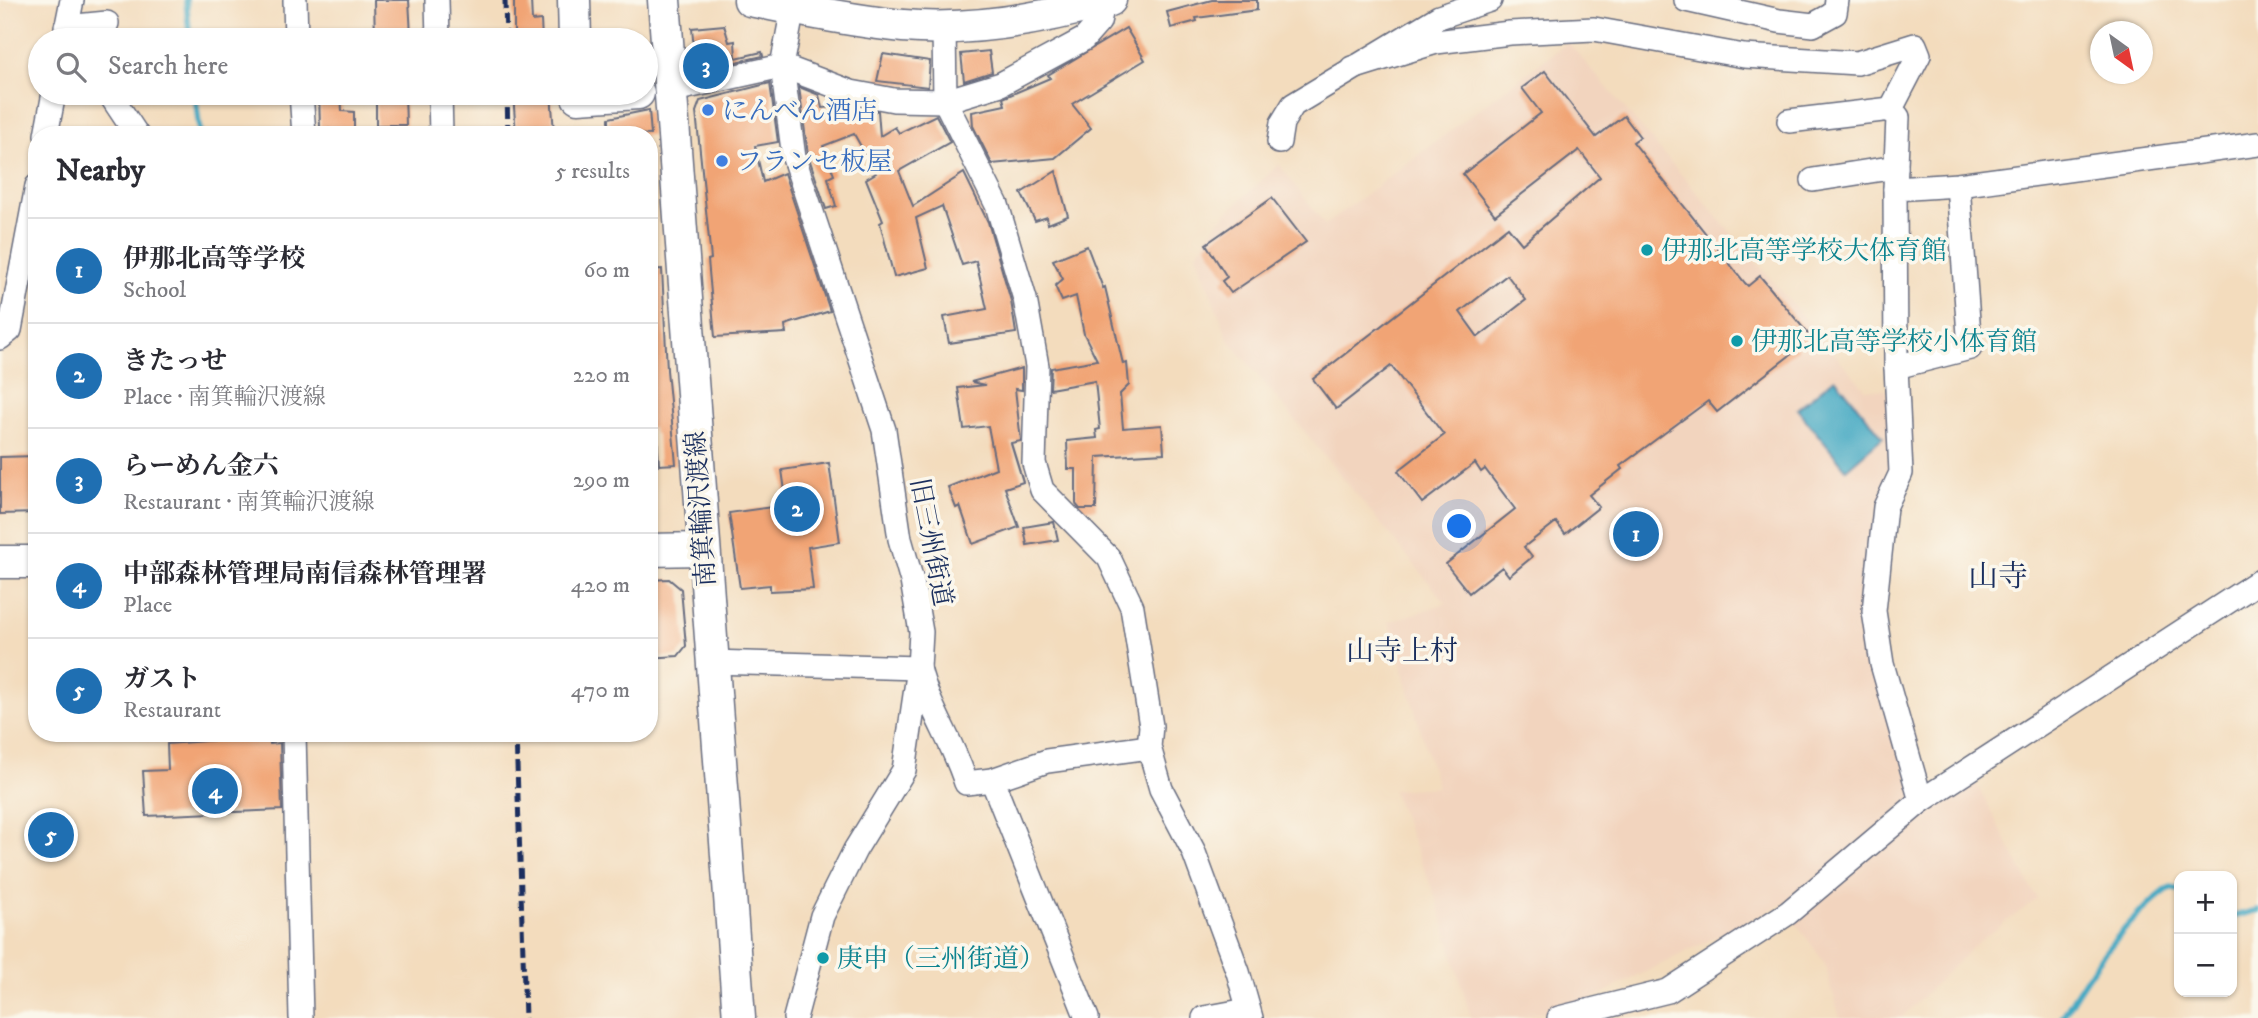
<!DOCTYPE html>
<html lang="en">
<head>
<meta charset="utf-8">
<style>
	body { margin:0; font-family:"IM FELL DW Pica","Noto Serif JP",serif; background:#f2f2f3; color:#2b2b33 }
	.controls { position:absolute; right:21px; bottom:21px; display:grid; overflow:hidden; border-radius:14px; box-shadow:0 2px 5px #0004 }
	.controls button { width:63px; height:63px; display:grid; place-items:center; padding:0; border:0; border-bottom:2px solid #e1e1e2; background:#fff; color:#2b2b33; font:35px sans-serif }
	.compass { position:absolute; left:2090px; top:21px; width:63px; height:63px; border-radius:50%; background:#fff; box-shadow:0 2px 5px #0004; rotate:147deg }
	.you { position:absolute; left:1460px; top:527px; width:24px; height:24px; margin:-18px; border:5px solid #fff; border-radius:50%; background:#1a73e8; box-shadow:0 0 0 10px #1a73e833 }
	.badge { display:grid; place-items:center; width:46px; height:46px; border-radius:50%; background:#1f6fb2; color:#fff; font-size:23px; font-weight:700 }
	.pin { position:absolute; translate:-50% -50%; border:4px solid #fff; box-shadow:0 2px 7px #0006 }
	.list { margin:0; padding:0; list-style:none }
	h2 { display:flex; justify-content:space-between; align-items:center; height:91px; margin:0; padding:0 28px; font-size:30px }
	h2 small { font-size:23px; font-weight:400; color:#7c7c81 }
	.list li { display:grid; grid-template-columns:46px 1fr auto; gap:21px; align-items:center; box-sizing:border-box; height:105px; padding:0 28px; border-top:2px solid #e1e1e2 }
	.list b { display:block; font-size:26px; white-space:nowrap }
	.list p { margin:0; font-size:23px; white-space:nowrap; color:#7c7c81 }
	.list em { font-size:23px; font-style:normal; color:#7c7c81 }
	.icon { flex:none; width:38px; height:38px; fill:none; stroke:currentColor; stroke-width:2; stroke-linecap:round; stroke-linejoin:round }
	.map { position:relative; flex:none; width:2258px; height:1018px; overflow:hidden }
	.search { position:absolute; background:#fff; box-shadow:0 2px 5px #0004; left:28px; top:28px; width:630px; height:77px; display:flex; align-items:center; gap:18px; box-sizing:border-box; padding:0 24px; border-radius:38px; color:#7c7c81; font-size:26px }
	.panel { position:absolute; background:#fff; box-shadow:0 2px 5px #0004; left:28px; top:126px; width:630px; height:616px; border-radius:28px }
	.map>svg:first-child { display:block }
	.built { fill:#f2d4be }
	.water { fill:#44a9c3; stroke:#306c90; stroke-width:2 }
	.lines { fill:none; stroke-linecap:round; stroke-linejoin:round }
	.stream { stroke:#44a9c3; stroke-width:6 }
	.building { fill:#f1a475; fill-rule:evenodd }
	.street-casing { stroke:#676c7f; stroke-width:26 }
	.secondary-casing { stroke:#676c7f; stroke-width:35 }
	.street { stroke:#fff; stroke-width:23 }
	.secondary { stroke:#fff; stroke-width:32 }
	.rail { stroke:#1b2f5e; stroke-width:5; stroke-dasharray:10 5; stroke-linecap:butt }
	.shop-dot { fill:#3f7fe0; stroke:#fbf7ec; stroke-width:2.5 }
	.culture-dot { fill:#0f9aa8; stroke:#fbf7ec; stroke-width:2.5 }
	.labels { text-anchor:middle; stroke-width:7; stroke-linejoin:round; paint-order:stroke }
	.shop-label { font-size:26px; fill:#366cbe; stroke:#fbf7ec; text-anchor:start }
	.culture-label { font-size:26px; fill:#0d838f; stroke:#fbf7ec; text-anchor:start }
	.street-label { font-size:26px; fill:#1b2f5e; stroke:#fbf7ec }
	.neighbourhood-label { font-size:28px; fill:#1b2f5e; stroke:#fbf7ec }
	.quarter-label { font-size:30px; fill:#1b2f5e; stroke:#fbf7ec }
</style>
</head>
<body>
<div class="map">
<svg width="2258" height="1018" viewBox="0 0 2258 1018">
	<rect width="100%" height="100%" fill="#fbf7ec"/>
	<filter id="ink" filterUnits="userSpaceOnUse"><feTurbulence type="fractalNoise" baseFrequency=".0143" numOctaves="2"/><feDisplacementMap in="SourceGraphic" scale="14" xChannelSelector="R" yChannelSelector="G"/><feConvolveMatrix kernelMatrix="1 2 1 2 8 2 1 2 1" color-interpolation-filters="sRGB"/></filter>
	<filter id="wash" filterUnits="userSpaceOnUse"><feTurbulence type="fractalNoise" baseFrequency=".00686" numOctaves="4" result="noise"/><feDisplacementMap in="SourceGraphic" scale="28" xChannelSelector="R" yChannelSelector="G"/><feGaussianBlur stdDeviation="1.57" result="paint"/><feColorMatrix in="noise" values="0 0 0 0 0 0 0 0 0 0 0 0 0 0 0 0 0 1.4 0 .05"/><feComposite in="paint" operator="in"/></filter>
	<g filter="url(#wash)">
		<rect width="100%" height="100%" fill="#f3dcbd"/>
		<polygon class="built" points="1568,42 1865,389 1886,390 1901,473 1885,507 1882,664 1921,817 1975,781 2037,899 1977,943 1901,1018 1840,1018 1824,962 1782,904 1589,1000 1521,1018 1471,1018 1437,901 1392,790 1437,787 1389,622 1446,603 1228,339 1196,254 1219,220 1279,164 1325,225"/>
		<polygon class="water" points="1835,378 1883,437 1846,469 1797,409"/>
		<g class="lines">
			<g class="stream">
				<polyline points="186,0 190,40"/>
				<polyline points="195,93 200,135"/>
				<polyline points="2232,917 2258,910"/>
				<path d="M 2062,1018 C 2089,970 2124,922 2169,888 L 2179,890"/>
			</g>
		</g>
		<g id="blocks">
			<g class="building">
				<polygon points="374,0 409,0 411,35 375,37"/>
				<polygon points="514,0 531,0 532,21 541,20 542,40 514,40"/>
				<polygon points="1212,0 1257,0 1257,10 1196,18 1197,21 1171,28 1167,12"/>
				<polygon points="724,25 729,42 735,41 736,58 762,52 763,56 696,71 692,28"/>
				<polygon points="1126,28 1145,60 1072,104 1091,128 1055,158 992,164 973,126 972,112 1005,105 1003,98 1050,78 1048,75"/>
				<polygon points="989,51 992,72 964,81 961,54"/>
				<polygon points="883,54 930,61 928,87 877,81"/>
				<path d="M 1545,71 L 1596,137 L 1624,116 L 1640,137 L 1633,142 L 1745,283 L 1748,286 L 1760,276 L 1810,336 L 1796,346 L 1798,349 L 1717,412 L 1708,401 L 1620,466 L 1622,469 L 1589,495 L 1599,507 L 1565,534 L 1556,522 L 1524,547 L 1532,557 L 1509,576 L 1502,567 L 1469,593 L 1446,564 L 1515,509 L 1485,469 L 1481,472 L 1475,463 L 1422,503 L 1398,471 L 1444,435 L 1391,366 L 1336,409 L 1313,379 L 1508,227 L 1522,244 L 1600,177 L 1579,150 L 1495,215 L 1463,174 L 1541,113 L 1522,88 ZM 1507,275 L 1526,300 L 1478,337 L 1460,312 Z"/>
				<polygon points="770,83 778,142 755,146 763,182 784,173 830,311 785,325 786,333 715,337 708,260 711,259 696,112 700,101"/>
				<polygon points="799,87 819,95 822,108 849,106 878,111 880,136 895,127 899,133 936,115 950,142 899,171 913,206 964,173 988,222 1011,301 1016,333 949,343 944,317 987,309 976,261 962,265 942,206 916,218 928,268 894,277 880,223 883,221 866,179 876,173 854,134 823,146 834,175 828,178 836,206 826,209 808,155"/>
				<polygon points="319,93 341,93 342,111 354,112 354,131 320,128"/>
				<polygon points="376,93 405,93 406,125 376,125"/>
				<polygon points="513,93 551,93 554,132 516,135"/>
				<polygon points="649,110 651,135 609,133 609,118"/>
				<polygon points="1056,171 1068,216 1048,224 1047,217 1035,221 1021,193"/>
				<polygon points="1272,198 1306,242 1231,293 1222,281 1227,277 1206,244"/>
				<polygon points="1087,246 1103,288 1105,287 1123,364 1127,363 1129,385 1120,394 1123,428 1162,425 1164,453 1097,457 1096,509 1080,509 1076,504 1076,469 1068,469 1067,441 1097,438 1096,430 1100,429 1095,381 1050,389 1051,368 1097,360 1084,334 1076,296 1062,301 1055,286 1063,279 1053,260"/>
				<polygon points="662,269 667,370 676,464 659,465 657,434 654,434 653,427 649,428 649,270"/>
				<polygon points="1022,368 1022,390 1015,389 1021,441 1011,443 1023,482 1005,488 1019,527 973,544 960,506 956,508 948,487 996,468 988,426 964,429 958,388 985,385 971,382"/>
				<polygon points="37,456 37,513 0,514 0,457"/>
				<polygon points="829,463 840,542 808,547 813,589 770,591 770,585 740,588 729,513 787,505 782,470"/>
				<polygon points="1054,522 1058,540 1027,545 1024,527"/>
				<polygon points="669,579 681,589 686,646 678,656 649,658 649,580"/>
				<polygon points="269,736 270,744 280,743 282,810 146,816 143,771 168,770 167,744"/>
			</g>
		</g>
	</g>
	<g filter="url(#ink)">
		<use href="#blocks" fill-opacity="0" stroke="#676c7f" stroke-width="2"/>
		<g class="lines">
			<defs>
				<g id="street">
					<polyline points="295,0 296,40"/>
					<polyline points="437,0 438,40"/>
					<polyline points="1686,0 1779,21 1813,25 1835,13 1837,0"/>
					<polyline points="793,8 782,66 794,158 884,430 900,539 912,581 921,632 919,668 904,770 855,850 822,916 795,1018"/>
					<polyline points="944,27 945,101 997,205 1025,299 1037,366 1034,463 1042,490 1109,558 1132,607 1151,726 1149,747 1161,789 1193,850 1238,972 1251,1018"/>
					<polyline points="64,40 72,0"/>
					<polyline points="75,40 66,27 107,23"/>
					<polyline points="1352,68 1436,42 1510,33 1594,29 1744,56 1857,63 1915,45 1919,55 1891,109 1898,117 1895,189"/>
					<polyline points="669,91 782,66 851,92 894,100 945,101 1001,84 1084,39 1099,22 1104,0"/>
					<polyline points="109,93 137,135"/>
					<polyline points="301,93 304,135"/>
					<polyline points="440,93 441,135"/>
					<polyline points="1789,121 1891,109"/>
					<polyline points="46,135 54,93"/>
					<polyline points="1279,142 1282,123 1293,105 1439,17 1490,0"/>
					<polyline points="1813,180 1896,167"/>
					<polyline points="0,338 10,330 37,186"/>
					<polyline points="1896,367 1970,348 1958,185"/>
					<path d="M 711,662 L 919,668 C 929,710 953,741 966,783 L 992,780"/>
					<polyline points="294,733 301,1018"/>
					<polyline points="1921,801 1882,664 1874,611 1885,507 1901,473 1896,367 1895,189 1958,185 2258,144"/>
					<polyline points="1087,1018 992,780 1047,761 1149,747"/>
					<polyline points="1204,1018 1247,1010"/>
					<polyline points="1559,1018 1668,991 1788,913 1921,801 2258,582"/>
				</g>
				<g id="secondary">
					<polyline points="574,0 575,40"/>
					<polyline points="664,0 739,1018"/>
					<path d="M 750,0 C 801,10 852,21 903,26 C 973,32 1043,19 1110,0"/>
					<polyline points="578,93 578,97 638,93"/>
					<polyline points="649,550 703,549"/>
					<polyline points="0,562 37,562"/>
				</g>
			</defs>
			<use href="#street" class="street-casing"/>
			<use href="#secondary" class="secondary-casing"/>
			<use href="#street" class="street"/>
			<use href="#secondary" class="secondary"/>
			<g class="rail">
				<polyline points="505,0 506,40"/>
				<polyline points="507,93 508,135"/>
				<polyline points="516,733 525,1018"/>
			</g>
		</g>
	</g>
	<g class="shop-dot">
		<circle cx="708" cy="110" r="7"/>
		<circle cx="722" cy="161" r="7"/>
	</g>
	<g class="culture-dot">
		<circle cx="1647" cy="250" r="7"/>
		<circle cx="1737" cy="341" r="7"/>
		<circle cx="823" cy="958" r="7"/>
	</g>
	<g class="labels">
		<g class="shop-label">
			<text x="722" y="119">にんべん酒店</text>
			<text x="736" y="170">フランセ板屋</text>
		</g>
		<g class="culture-label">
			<text x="1661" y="259">伊那北高等学校大体育館</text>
			<text x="1751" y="350">伊那北高等学校小体育館</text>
			<text x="837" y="967">庚申（三州街道）</text>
		</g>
		<g class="street-label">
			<text transform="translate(700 509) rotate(-94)" y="9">南箕輪沢渡線</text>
			<text transform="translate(932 542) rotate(79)" y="9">旧三州街道</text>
		</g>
		<g class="neighbourhood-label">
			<text x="1402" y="660">山寺上村</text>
		</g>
		<g class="quarter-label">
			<text x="1998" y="586">山寺</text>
		</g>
	</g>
</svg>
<div class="controls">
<button>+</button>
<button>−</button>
</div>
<svg class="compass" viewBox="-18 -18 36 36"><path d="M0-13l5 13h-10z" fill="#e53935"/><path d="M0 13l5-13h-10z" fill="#7c7c81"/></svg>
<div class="you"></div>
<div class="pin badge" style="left:1636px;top:534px">1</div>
<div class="pin badge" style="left:797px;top:509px">2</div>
<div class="pin badge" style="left:706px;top:66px">3</div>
<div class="pin badge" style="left:215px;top:791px">4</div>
<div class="pin badge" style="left:51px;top:835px">5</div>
<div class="search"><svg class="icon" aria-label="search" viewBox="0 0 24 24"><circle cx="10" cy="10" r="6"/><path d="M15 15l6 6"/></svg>Search here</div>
<section class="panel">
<h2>Nearby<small>5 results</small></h2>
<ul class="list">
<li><span class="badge">1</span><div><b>伊那北高等学校</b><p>School</p></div><em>60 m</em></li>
<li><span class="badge">2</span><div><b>きたっせ</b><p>Place · 南箕輪沢渡線</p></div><em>220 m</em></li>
<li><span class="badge">3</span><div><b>らーめん金六</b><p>Restaurant · 南箕輪沢渡線</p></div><em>290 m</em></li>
<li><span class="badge">4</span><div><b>中部森林管理局南信森林管理署</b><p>Place</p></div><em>420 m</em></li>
<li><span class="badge">5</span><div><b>ガスト</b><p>Restaurant</p></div><em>470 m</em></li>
</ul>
</section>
</div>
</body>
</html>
